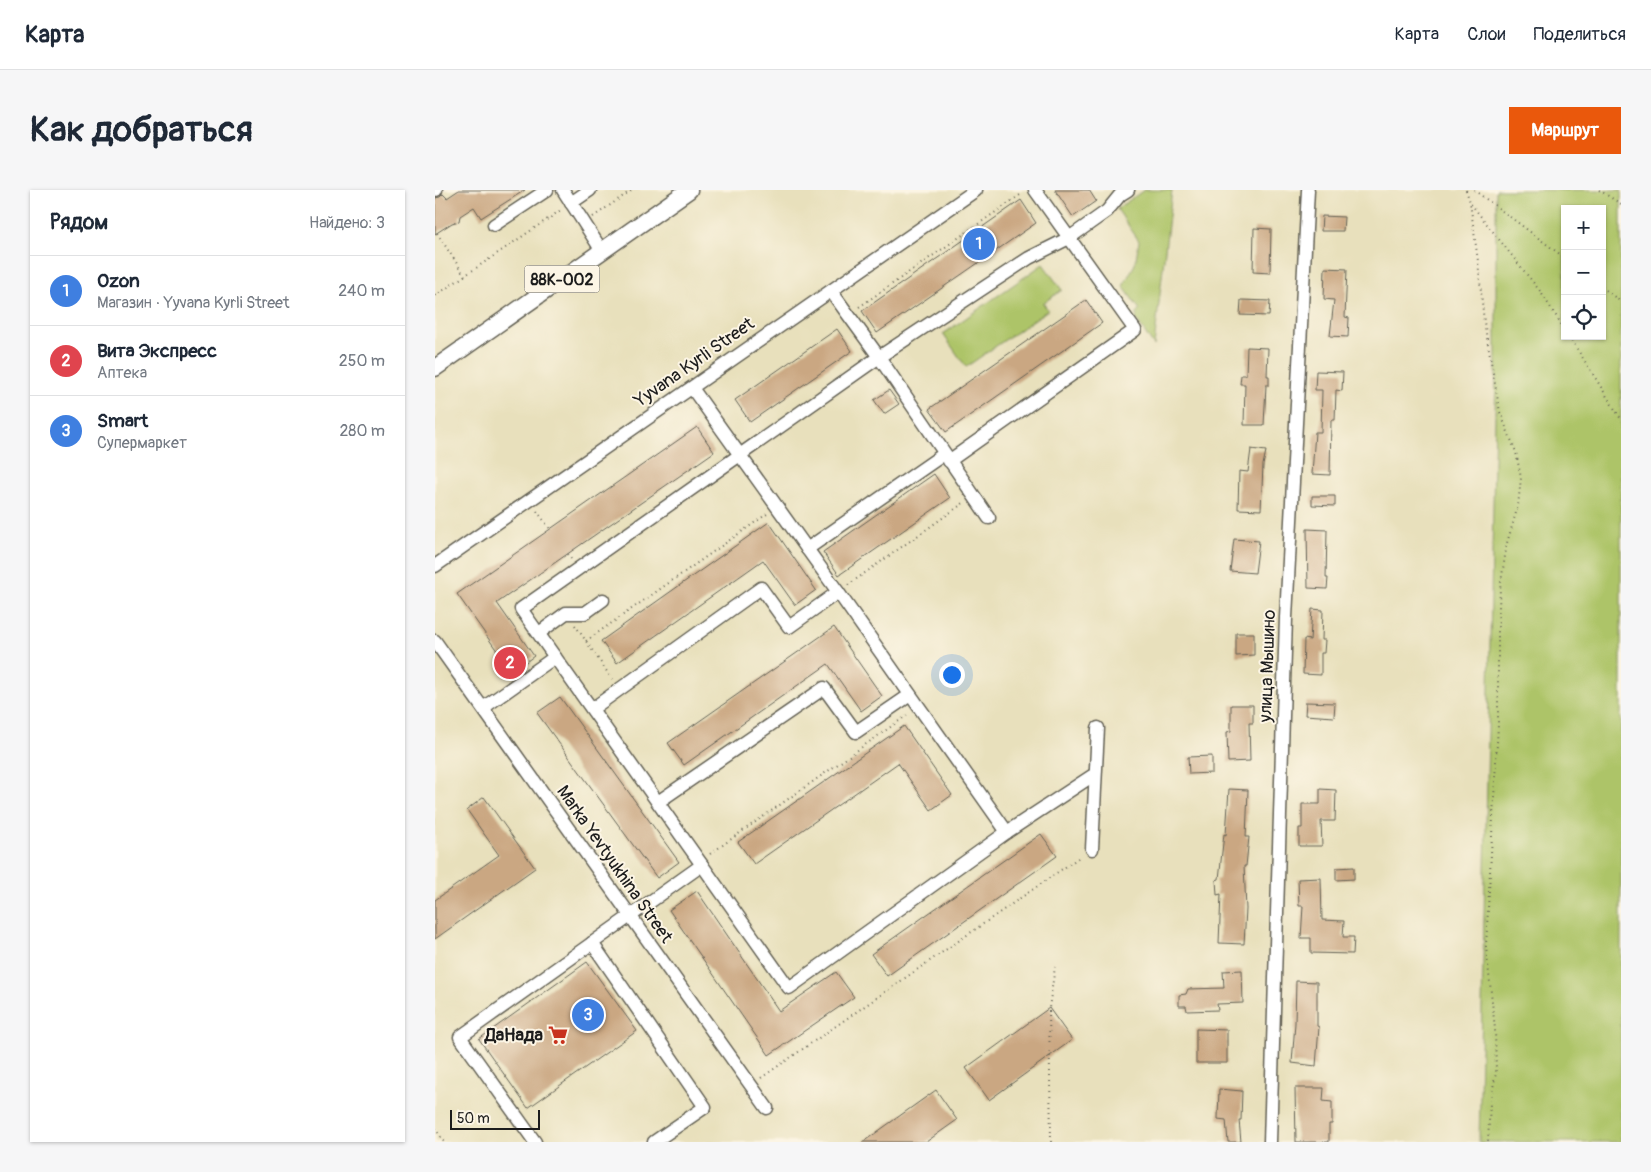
<!DOCTYPE html>
<html lang="ru">
<head>
<meta charset="utf-8">
<style>
	body { margin:0; font-family:Pangolin,sans-serif; background:#f6f6f7; color:#1f2937 }
	.controls { position:absolute; right:15px; top:15px; display:grid; overflow:hidden; border-radius:0px; box-shadow:0 1px 4px #0004 }
	.controls button { width:45px; height:45px; display:grid; place-items:center; padding:0; border:0; border-bottom:1px solid #e0e1e3; background:#fff; color:#1f2937; font:25px sans-serif }
	.scale { position:absolute; left:15px; bottom:12px; width:90px; box-sizing:border-box; padding-left:5px; border:2px solid #1c1c1c; border-top:0; font-size:14px; line-height:18px; white-space:nowrap; color:#1c1c1c; -webkit-text-stroke:4px #fcf5e5; paint-order:stroke }
	.you { position:absolute; left:516px; top:484px; width:18px; height:18px; margin:-12px; border:4px solid #fff; border-radius:50%; background:#1a73e8; box-shadow:0 0 0 8px #1a73e833 }
	.badge { display:grid; place-items:center; width:32px; height:32px; border-radius:50%; background:#ea580c; color:#fff; font-size:16px; font-weight:700 }
	.pin { position:absolute; translate:-50% -50%; border:2px solid #fff; box-shadow:0 1px 5px #0006 }
	.list { margin:0; padding:0; list-style:none }
	h2 { display:flex; justify-content:space-between; align-items:center; height:65px; margin:0; padding:0 20px; font-size:21px }
	h2 small { font-size:16px; font-weight:400; color:#747a83 }
	.list li { display:grid; grid-template-columns:32px 1fr auto; gap:15px; align-items:center; box-sizing:border-box; height:70px; padding:0 20px; border-top:1px solid #e0e1e3 }
	.list b { display:block; font-size:19px; white-space:nowrap }
	.list p { margin:0; font-size:16px; white-space:nowrap; color:#747a83 }
	.list em { font-size:16px; font-style:normal; color:#747a83 }
	.icon { flex:none; width:28px; height:28px; fill:none; stroke:currentColor; stroke-width:2; stroke-linecap:round; stroke-linejoin:round }
	.map { position:relative; flex:none; width:1186px; height:952px; overflow:hidden; border-radius:0px }
	header { display:flex; align-items:center; gap:30px; box-sizing:border-box; height:70px; padding:0 25px; background:#fff; border-bottom:1px solid #e0e1e3 }
	header strong { font-size:24px }
	nav { display:flex; gap:28px; margin-inline-start:auto; font-size:18px }
	.intro { display:flex; align-items:center; justify-content:space-between; box-sizing:border-box; height:120px; padding:0 30px }
	h1 { margin:0; font-size:35px }
	.button { padding:12px 22px; border-radius:0px; background:#ea580c; color:#fff; font-size:18px; font-weight:700 }
	main { display:flex; gap:30px; padding:0 30px }
	aside { flex:1; background:#fff; border-radius:0px; box-shadow:0 1px 4px #0004 }
	.map>svg:first-child { display:block }
	.green { fill:#adc468; stroke:#647042; fill-rule:evenodd }
	.building { fill:#caa782 }
	.lines { fill:none; stroke-linecap:round; stroke-linejoin:round }
	.minor-casing { stroke:#636154; stroke-width:15 }
	.major-casing { stroke:#636154; stroke-width:19 }
	.path { stroke:#636154; stroke-width:2; stroke-dasharray:1 4; stroke-linecap:butt }
	.minor { stroke:#fff; stroke-width:12 }
	.major { stroke:#fff; stroke-width:16 }
	.labels { text-anchor:middle; stroke-width:4; stroke-linejoin:round; paint-order:stroke }
	.shield { fill:#fcf5e5; stroke:#5f5d58; stroke-width:1 }
	.shield-label { font-size:16px; font-weight:bold; fill:#1c1c1c }
	.street-label { font-size:18px; fill:#1c1c1c; stroke:#fcf5e5 }
	.poi-label { font-size:18px; font-weight:bold; fill:#1c1c1c; stroke:#fcf5e5; text-anchor:end }
</style>
</head>
<body>
<header>
<strong>Карта</strong>
<nav><a>Карта</a><a>Слои</a><a>Поделиться</a></nav>
</header>
<div class="intro"><h1>Как добраться</h1><a class="button">Маршрут</a></div>
<main>
<aside>
<h2>Рядом<small>Найдено: 3</small></h2>
<ul class="list">
<li><span class="badge" style="background:#3f7fe0">1</span><div><b>Ozon</b><p>Магазин · Yyvana Kyrli Street</p></div><em>240 m</em></li>
<li><span class="badge" style="background:#e0444e">2</span><div><b>Вита Экспресс</b><p>Аптека</p></div><em>250 m</em></li>
<li><span class="badge" style="background:#3f7fe0">3</span><div><b>Smart</b><p>Супермаркет</p></div><em>280 m</em></li>
</ul>
</aside>
<div class="map">
<svg width="1186" height="952" viewBox="0 0 1186 952">
	<rect width="100%" height="100%" fill="#fcf5e5"/>
	<filter id="ink" filterUnits="userSpaceOnUse"><feTurbulence type="fractalNoise" baseFrequency=".02" numOctaves="2"/><feDisplacementMap in="SourceGraphic" scale="10" xChannelSelector="R" yChannelSelector="G"/><feConvolveMatrix kernelMatrix="1 2 1 2 8 2 1 2 1" color-interpolation-filters="sRGB"/></filter>
	<filter id="wash" filterUnits="userSpaceOnUse"><feTurbulence type="fractalNoise" baseFrequency=".0096" numOctaves="4" result="noise"/><feDisplacementMap in="SourceGraphic" scale="20" xChannelSelector="R" yChannelSelector="G"/><feGaussianBlur stdDeviation="1.12" result="paint"/><feColorMatrix in="noise" values="0 0 0 0 0 0 0 0 0 0 0 0 0 0 0 0 0 1.4 0 .05"/><feComposite in="paint" operator="in"/></filter>
	<g filter="url(#wash)">
		<rect width="100%" height="100%" fill="#e8e0bc"/>
		<g class="green">
			<polygon points="709,0 737,0 719,156 701,129 702,123 705,120 688,96 700,74 704,51 682,19"/>
			<path d="M 1061,0 L 1186,0 L 1186,952 L 1044,952 L 1061,182 ZM 1130,19 L 1167,19 L 1167,146 L 1130,146 Z"/>
			<polygon points="608,74 627,100 608,113 613,120 531,177 508,144"/>
		</g>
		<g id="blocks">
			<g class="building">
				<polygon points="24,0 90,0 46,28 39,17 25,26 24,31 17,33 0,44 0,8 5,7 8,4 12,8"/>
				<polygon points="620,0 654,0 661,11 638,27"/>
				<polygon points="586,10 601,33 442,143 427,121"/>
				<polygon points="887,26 909,27 908,41 886,41"/>
				<polygon points="819,38 836,39 835,83 818,82"/>
				<polygon points="890,78 912,79 910,127 914,128 913,147 895,146 899,110 889,109"/>
				<polygon points="651,110 667,133 511,242 494,219"/>
				<polygon points="806,110 835,111 834,126 805,125"/>
				<polygon points="402,139 417,161 315,232 300,210"/>
				<polygon points="812,157 833,158 832,186 834,186 834,195 831,195 829,235 809,235 810,194 805,194 806,185 811,185"/>
				<polygon points="881,181 908,182 907,201 901,200 900,230 896,230 895,285 877,284 880,242 886,242 887,200 880,200"/>
				<polygon points="454,200 464,214 449,224 439,210"/>
				<polygon points="262,237 279,262 62,413 99,466 77,482 22,404"/>
				<polygon points="816,259 831,261 828,275 826,320 803,319 804,281 813,282"/>
				<polygon points="499,284 515,308 404,385 388,362"/>
				<polygon points="877,306 900,306 900,316 877,315"/>
				<polygon points="334,332 381,400 360,415 328,370 182,473 166,451"/>
				<polygon points="872,339 892,340 891,388 893,388 892,399 873,398"/>
				<polygon points="799,349 824,351 820,383 795,381"/>
				<polygon points="877,419 888,420 887,450 890,450 889,463 886,463 886,485 868,484 869,449 875,450"/>
				<polygon points="399,437 447,506 426,521 393,474 249,575 233,553"/>
				<polygon points="801,443 819,443 819,465 801,466"/>
				<polygon points="125,507 244,672 222,688 102,523"/>
				<polygon points="871,512 900,513 899,527 870,525"/>
				<polygon points="796,515 818,515 818,533 814,533 815,571 793,572 792,542 796,541"/>
				<polygon points="469,536 517,605 496,620 463,573 319,674 303,652"/>
				<polygon points="777,566 777,583 754,584 753,567"/>
				<polygon points="794,599 813,600 811,647 814,647 811,676 809,676 811,719 809,754 784,753 786,704 782,705 781,690 784,689 789,644 791,645"/>
				<polygon points="885,599 901,600 900,631 886,631 887,656 864,656 864,638 867,638 867,614 885,614"/>
				<polygon points="49,607 100,678 0,749 0,710 64,665 32,620"/>
				<polygon points="606,644 622,666 452,786 436,764"/>
				<polygon points="919,677 919,689 901,690 901,678"/>
				<polygon points="886,688 887,730 909,731 908,747 919,747 918,764 876,763 876,748 866,748 868,716 864,716 863,689"/>
				<polygon points="262,701 344,821 401,782 419,807 334,865 234,720"/>
				<polygon points="152,772 202,841 93,918 44,849"/>
				<polygon points="807,780 808,813 782,814 783,820 752,821 751,816 744,816 744,805 751,804 753,799 789,798 788,781"/>
				<polygon points="861,791 882,792 882,836 884,837 881,876 857,873 860,833"/>
				<polygon points="614,818 637,850 554,910 531,878"/>
				<polygon points="761,839 792,840 792,873 761,873"/>
				<polygon points="860,898 889,898 888,911 897,912 897,934 894,934 894,952 861,952"/>
				<polygon points="784,899 807,901 806,930 804,930 806,952 793,952 791,930 783,929"/>
				<polygon points="501,900 522,930 491,952 428,952"/>
			</g>
		</g>
	</g>
	<g filter="url(#ink)">
		<use href="#blocks" fill-opacity="0" stroke="#636154" stroke-width="1"/>
		<g class="lines">
			<defs>
				<g id="minor">
					<polyline points="0,0 1,0"/>
					<polyline points="128,0 167,61"/>
					<polyline points="136,13 155,0"/>
					<polyline points="59,35 112,0"/>
					<polyline points="396,101 444,167 554,328"/>
					<polyline points="514,271 700,140 600,0"/>
					<polyline points="372,359 509,264"/>
					<polyline points="0,376 541,0"/>
					<polyline points="403,402 572,642"/>
					<polyline points="104,443 131,423 150,423 168,410"/>
					<polyline points="0,451 332,918"/>
					<polyline points="48,518 120,467"/>
					<polyline points="157,519 326,398 354,437 403,402 257,198"/>
					<polyline points="657,586 572,642 354,798 86,419 444,167 594,68 634,48 672,21 685,5 693,0"/>
					<polyline points="223,612 389,498 421,542 475,505"/>
					<polyline points="657,659 663,538"/>
					<polyline points="157,753 270,917 219,952"/>
					<polyline points="100,952 25,847 267,675"/>
					<polyline points="835,952 851,428 873,0"/>
				</g>
				<polyline id="major" points="0,178 254,0"/>
			</defs>
			<use href="#minor" class="minor-casing"/>
			<use href="#major" class="major-casing"/>
			<g class="path">
				<polyline points="1031,0 1035,12 1043,71 1049,132 1065,222 1081,262 1086,288 1083,316 1072,353 1065,399 1063,434 1063,535 1051,756 1060,839 1061,883 1055,913 1053,952"/>
				<polyline points="1039,0 1130,68"/>
				<polyline points="1164,0 1186,14"/>
				<polyline points="1036,14 1105,101 1130,140"/>
				<polyline points="158,27 197,0"/>
				<polyline points="2,43 30,86"/>
				<polyline points="1167,97 1186,112"/>
				<polyline points="0,106 126,20"/>
				<polyline points="424,117 588,3"/>
				<polyline points="1134,146 1186,229"/>
				<polyline points="102,321 115,339"/>
				<polyline points="133,364 136,369"/>
				<polyline points="413,395 530,312"/>
				<polyline points="140,435 177,489"/>
				<polyline points="151,451 332,324"/>
				<polyline points="275,664 474,524"/>
				<polyline points="326,888 646,666"/>
				<polyline points="0,938 9,952"/>
				<polyline points="616,952 614,818 620,777"/>
			</g>
			<use href="#minor" class="minor"/>
			<use href="#major" class="major"/>
		</g>
	</g>
	<defs>
		<symbol id="supermarket-bare" viewBox="-9 -9 18 18"><path d="M-6-5.5h2.5l.6 2H6L4.5 2H-2.5L-4.4-4H-6ZM-1.5 3.2a1.3 1.3 0 1 0 .1 0ZM3 3.2a1.3 1.3 0 1 0 .1 0Z" fill="#c8321e" stroke="#fcf5e5" stroke-width="2.5" paint-order="stroke"/></symbol>
	</defs>
	<g fill-rule="evenodd">
		<use href="#supermarket-bare" x="109" y="831" width="28" height="28"/>
	</g>
	<g class="labels">
		<rect class="shield" x="89.5" y="75.5" width="75" height="27" rx="4"/>
		<g class="shield-label">
			<text x="127" y="95">88К-002</text>
		</g>
		<g class="street-label">
			<text transform="translate(259 172) rotate(-35)" y="6">Yyvana Kyrli Street</text>
			<text transform="translate(832 476) rotate(-88)" y="6">улица Мышино</text>
			<text transform="translate(180 674) rotate(55)" y="6">Marka Yevtyukhina Street</text>
		</g>
		<g class="poi-label">
			<text x="108" y="851">ДаНада</text>
		</g>
	</g>
</svg>
<div class="controls">
<button>+</button>
<button>−</button>
<button><svg class="icon" aria-label="locate" viewBox="0 0 24 24"><circle cx="12" cy="12" r="6"/><path d="M12 2v4M12 18v4M2 12h4M18 12h4"/></svg></button>
</div>
<div class="scale">50 m</div>
<div class="you"></div>
<div class="pin badge" style="left:544px;top:54px;background:#3f7fe0">1</div>
<div class="pin badge" style="left:75px;top:473px;background:#e0444e">2</div>
<div class="pin badge" style="left:153px;top:825px;background:#3f7fe0">3</div>
</div>
</main>
</body>
</html>
